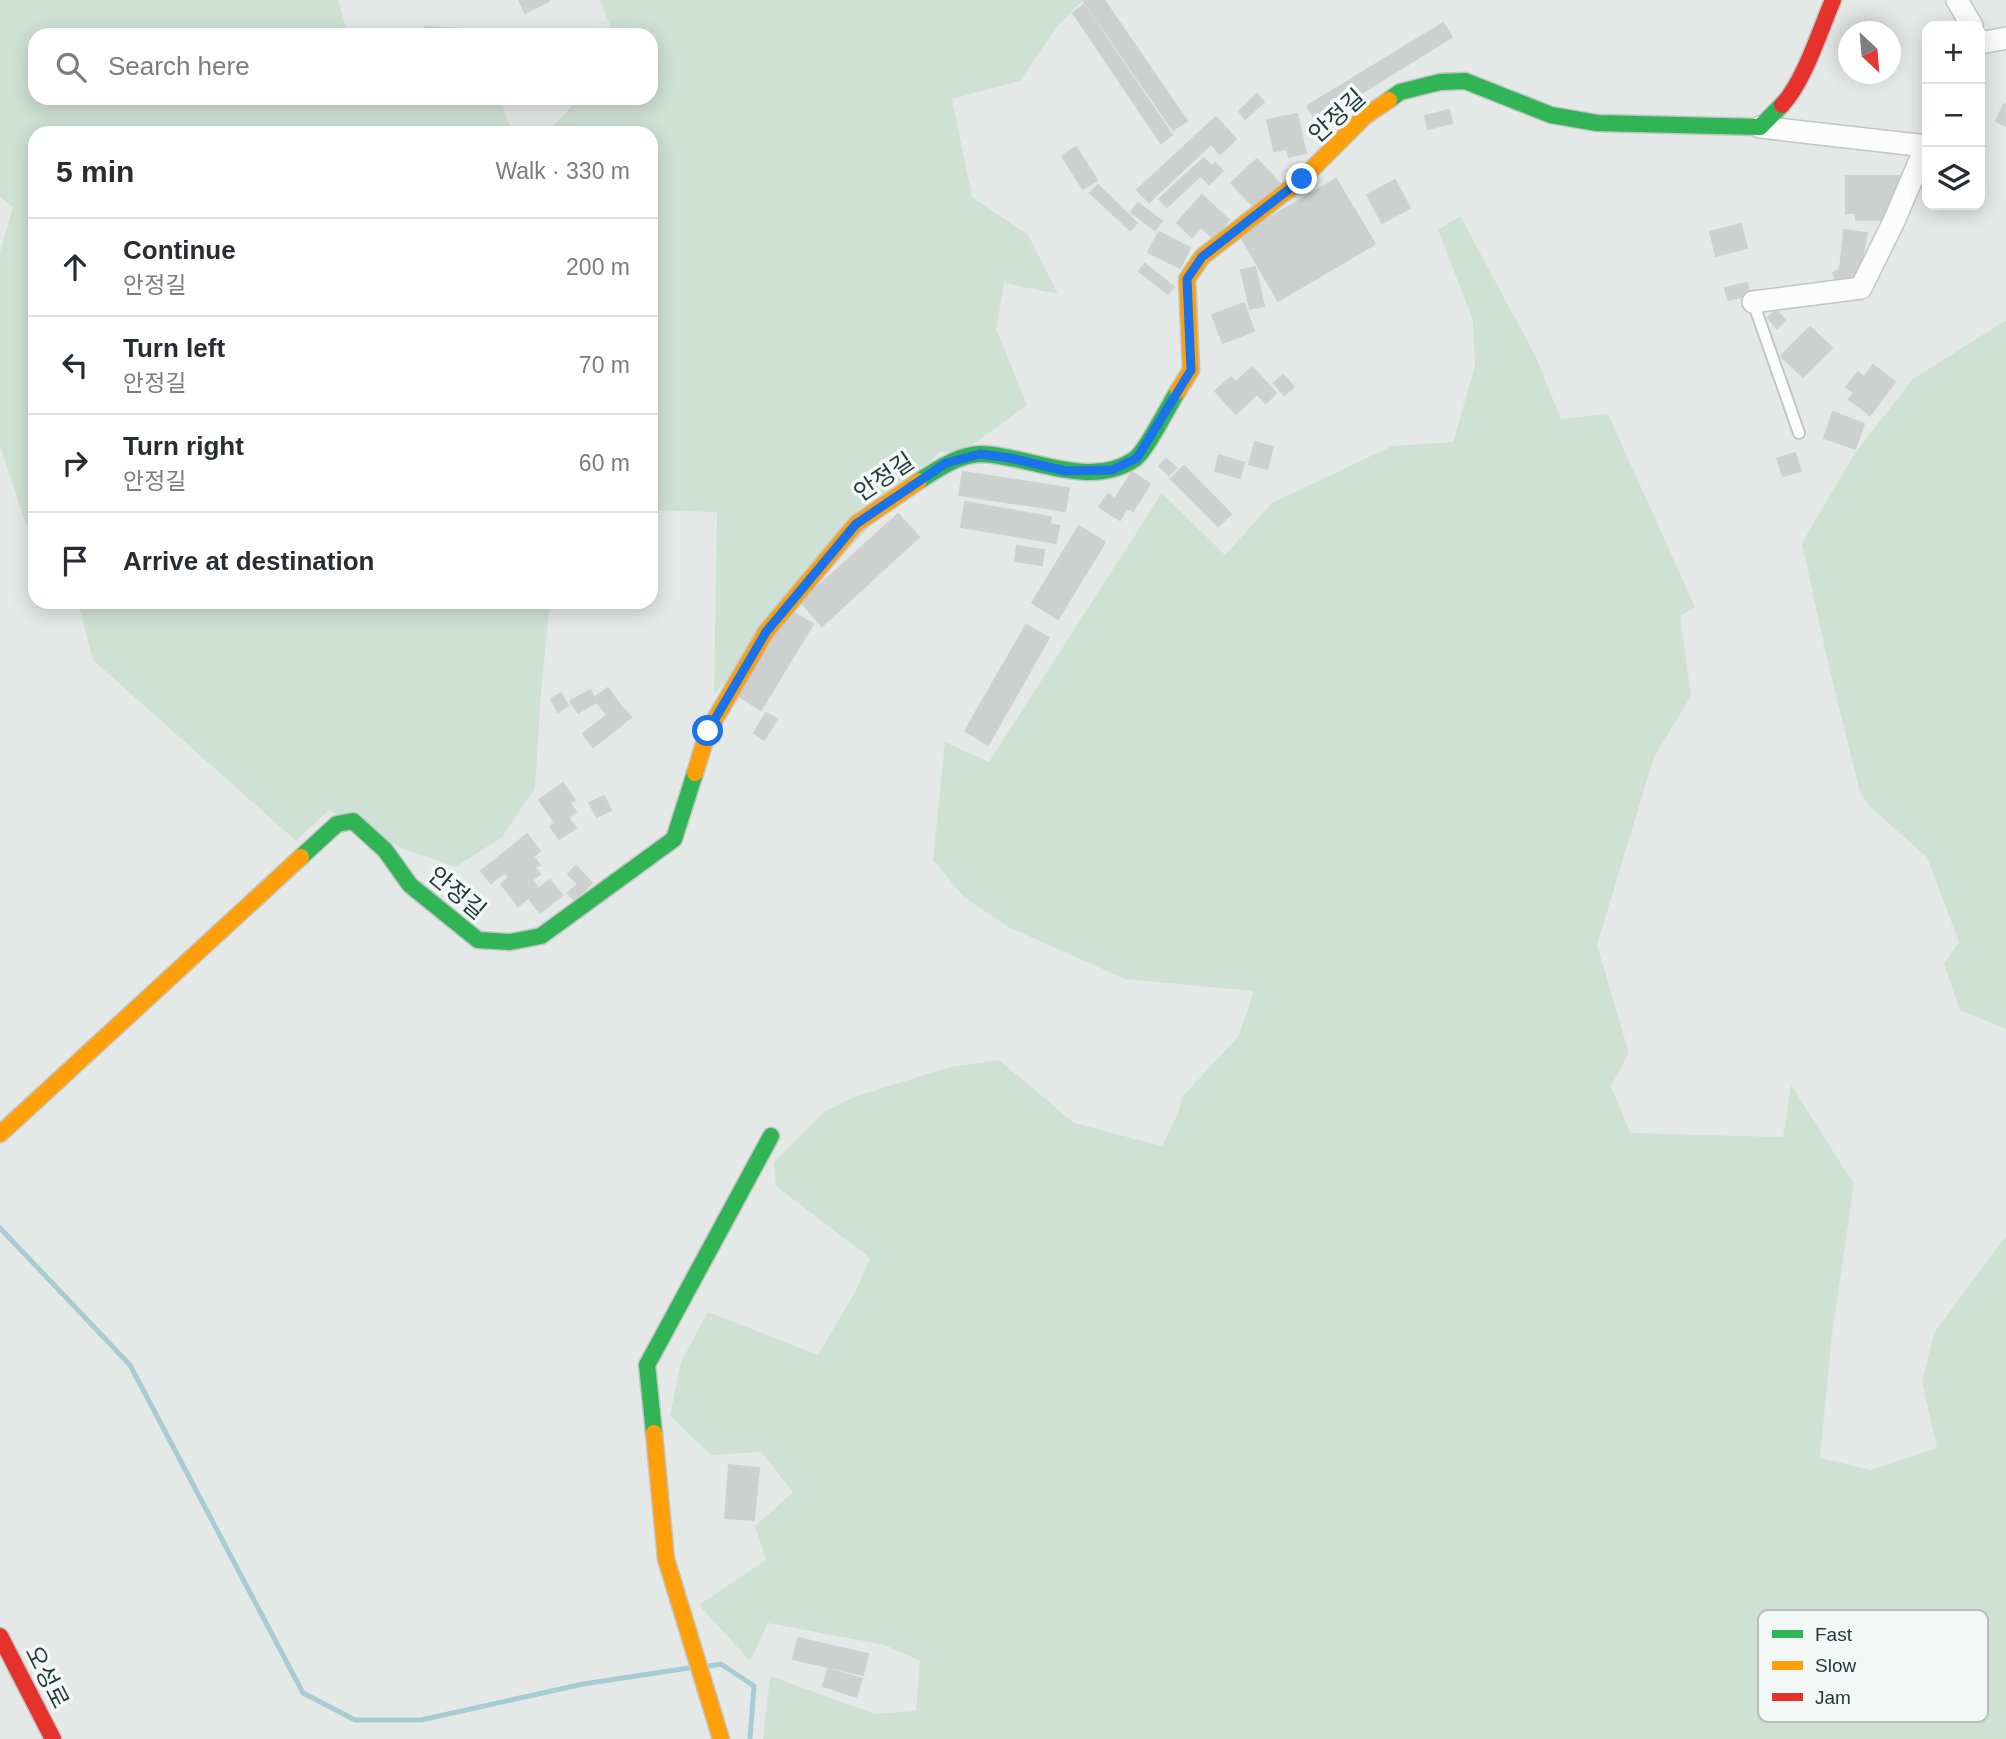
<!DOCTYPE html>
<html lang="en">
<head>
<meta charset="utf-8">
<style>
	body { margin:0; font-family:Arial,"Noto Sans KR",sans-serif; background:#f2f2f3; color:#2b2b33 }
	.controls { position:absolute; right:21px; top:21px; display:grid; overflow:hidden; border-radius:14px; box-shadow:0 4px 18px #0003 }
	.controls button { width:63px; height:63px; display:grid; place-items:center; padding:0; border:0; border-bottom:2px solid #e1e1e2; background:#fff; color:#2b2b33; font:35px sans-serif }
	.compass { position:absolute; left:1838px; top:21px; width:63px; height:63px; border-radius:50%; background:#fff; box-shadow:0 4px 18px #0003; rotate:154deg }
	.stop { position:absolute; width:21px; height:21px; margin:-16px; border:5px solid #1a73e8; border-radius:50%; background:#fff }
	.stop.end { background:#1a73e8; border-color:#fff; box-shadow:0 2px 7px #0008 }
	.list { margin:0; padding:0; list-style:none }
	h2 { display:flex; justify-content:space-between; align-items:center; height:91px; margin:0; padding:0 28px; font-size:30px }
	h2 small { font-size:23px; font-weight:400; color:#7c7c81 }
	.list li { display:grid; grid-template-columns:46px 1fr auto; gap:21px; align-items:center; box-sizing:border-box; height:98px; padding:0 28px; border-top:2px solid #e1e1e2 }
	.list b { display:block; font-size:26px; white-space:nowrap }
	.list p { margin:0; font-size:23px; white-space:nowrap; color:#7c7c81 }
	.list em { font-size:23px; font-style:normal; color:#7c7c81 }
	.icon { flex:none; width:38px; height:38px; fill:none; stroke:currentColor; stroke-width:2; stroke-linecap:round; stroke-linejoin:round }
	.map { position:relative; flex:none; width:2006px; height:1739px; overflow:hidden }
	.search { position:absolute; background:#fff; box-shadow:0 4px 18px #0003; left:28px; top:28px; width:630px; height:77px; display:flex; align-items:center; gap:18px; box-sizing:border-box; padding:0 24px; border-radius:21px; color:#7c7c81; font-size:26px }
	.panel { position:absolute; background:#fff; box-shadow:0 4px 18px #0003; left:28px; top:126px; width:630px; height:483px; border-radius:21px }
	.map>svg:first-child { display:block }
	.green { fill:#cfe1d5 }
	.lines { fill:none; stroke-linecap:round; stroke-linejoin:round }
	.stream { stroke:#a8ccd4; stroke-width:5 }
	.building { fill:#ccd0cf; stroke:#cdd2d0; stroke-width:2 }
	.lane-casing { stroke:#c1c6c4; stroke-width:14 }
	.street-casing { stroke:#c1c6c4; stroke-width:24 }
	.fast-casing { stroke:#c0c6c4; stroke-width:19 }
	.slow-casing { stroke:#c0c6c4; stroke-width:19 }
	.jam-casing { stroke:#c0c6c4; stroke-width:19 }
	.lane { stroke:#fbfcfb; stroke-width:10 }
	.street { stroke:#fbfcfb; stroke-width:21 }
	.fast { stroke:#30b455; stroke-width:16 }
	.slow { stroke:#ff9f0a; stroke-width:16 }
	.jam { stroke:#e5322d; stroke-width:16 }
	.route { stroke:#1a73e8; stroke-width:9 }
	.labels { text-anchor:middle; stroke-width:7; stroke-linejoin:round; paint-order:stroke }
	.street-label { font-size:24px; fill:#233b36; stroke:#f3f8f6 }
	.key { fill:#f3f8f6; stroke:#b5bfbc; stroke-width:2 }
	.key-label { font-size:19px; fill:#233b36 }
</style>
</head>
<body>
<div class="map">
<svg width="2006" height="1739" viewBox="0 0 2006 1739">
	<rect width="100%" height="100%" fill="#e4e9e7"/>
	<g class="green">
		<polygon points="0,0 338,0 348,35 35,35 35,98 499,98 513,133 35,133 35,538 26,524 0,446 0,252 13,207 0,197"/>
		<polygon points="600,0 1083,0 1058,25 1020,81 952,99 972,197 1028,235 1058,294 1004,283 996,329 1027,405 964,451 939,452 714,694 717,512 651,510 651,133 551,133 550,129 580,98 651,98 651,35 614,35"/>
		<polygon points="1460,216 1536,357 1561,419 1608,414 1695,607 1680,616 1691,696 1654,757 1597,945 1629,1053 1611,1086 1630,1133 1783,1137 1791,1085 1854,1184 1832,1334 1820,1458 1871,1470 1937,1448 1922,1382 1934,1333 2006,1236 2006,1739 763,1739 770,1676 875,1714 916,1711 920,1661 885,1645 768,1623 750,1661 699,1605 766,1560 755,1526 793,1492 761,1452 711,1455 670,1416 681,1362 708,1312 818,1355 855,1292 870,1258 776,1186 774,1162 824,1112 854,1097 950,1067 999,1060 1074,1123 1162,1146 1178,1113 1182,1097 1238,1037 1254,991 1125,979 1008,927 964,897 933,860 945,742 989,762 1162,493 1225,555 1272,503 1392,446 1453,442 1475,366 1473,320 1438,230"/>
		<polygon points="2006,320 2006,1029 1960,1010 1944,964 1959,942 1927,857 1869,806 1860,792 1828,663 1802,543 1855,453 1913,379"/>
		<polygon points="78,602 550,602 541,693 535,788 502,837 456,867 401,848 329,810 296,841 93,660"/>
	</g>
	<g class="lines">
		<g class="stream">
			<polyline points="0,1228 130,1365 303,1693 355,1720 421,1720 583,1684 689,1668"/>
			<polyline points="709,1666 721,1664 754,1686 750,1739"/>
		</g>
	</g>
	<g class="building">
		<polygon points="519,0 549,0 549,1 525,13"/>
		<polygon points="1083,0 1104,0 1187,121 1173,130"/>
		<polygon points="1084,5 1172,135 1161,143 1073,13"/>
		<polygon points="1443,23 1452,37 1316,121 1307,106"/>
		<polygon points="425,27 464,29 464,35 424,35"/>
		<polygon points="1257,94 1264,102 1245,119 1239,111"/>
		<polygon points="2004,104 2006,105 2006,126 1996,121"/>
		<polygon points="1449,110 1452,123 1428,129 1425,116"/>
		<polygon points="1297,114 1306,153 1289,157 1287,149 1274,151 1267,120"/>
		<polygon points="1216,117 1236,139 1220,154 1211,144 1149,202 1137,190"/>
		<polygon points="1076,147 1097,180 1083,189 1062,156"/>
		<polygon points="1204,158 1211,166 1167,207 1159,199"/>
		<polygon points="1257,159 1282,186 1257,210 1231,183"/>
		<polygon points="1215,163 1223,171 1209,184 1202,177"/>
		<polygon points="1846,176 1900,176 1900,205 1887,205 1887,220 1856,220 1856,213 1846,213"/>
		<polygon points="1336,179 1375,244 1278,301 1240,235"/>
		<polygon points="1395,180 1410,208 1382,223 1367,195"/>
		<polygon points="1098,185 1137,223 1130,230 1090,193"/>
		<polygon points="1202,195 1229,220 1213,238 1201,227 1192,237 1177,223"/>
		<polygon points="1138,203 1162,221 1155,230 1131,212"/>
		<polygon points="1741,224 1747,248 1716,256 1710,232"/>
		<polygon points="1844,230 1867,233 1858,278 1838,284 1833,273 1840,269"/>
		<polygon points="1159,232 1190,248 1180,268 1148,252"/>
		<polygon points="1145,264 1174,287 1168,294 1139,271"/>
		<polygon points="1255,267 1264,306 1250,309 1241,270"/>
		<polygon points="1747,283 1750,295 1728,300 1725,288"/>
		<polygon points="1244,303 1254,331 1223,343 1212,315"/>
		<polygon points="1776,310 1785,320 1777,328 1768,318"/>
		<polygon points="1810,327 1832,348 1803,377 1781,356"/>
		<polygon points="1873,365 1895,382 1870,415 1849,399 1854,393 1846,387 1858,372 1864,377"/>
		<polygon points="1252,367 1276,393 1266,403 1257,394 1236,414 1215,391 1231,377 1236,382"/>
		<polygon points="1283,375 1294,387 1284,395 1274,383"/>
		<polygon points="1833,412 1864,424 1855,449 1824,438"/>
		<polygon points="1255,442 1273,447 1267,469 1249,464"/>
		<polygon points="1795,453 1801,471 1783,476 1777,459"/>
		<polygon points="1219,455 1244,463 1240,478 1215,471"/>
		<polygon points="1166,459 1176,468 1169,475 1159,466"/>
		<polygon points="1184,466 1231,514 1218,526 1171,479"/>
		<polygon points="963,472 1069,488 1065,511 959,495"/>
		<polygon points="1132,472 1150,484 1133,511 1127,508 1120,520 1099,507 1108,494 1115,499"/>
		<polygon points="965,502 1051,517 1050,524 1059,526 1056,543 961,527"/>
		<polygon points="898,514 919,537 822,626 801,602"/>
		<polygon points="1079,526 1105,542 1058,619 1032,603"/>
		<polygon points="1017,546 1044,550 1042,565 1015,561"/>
		<polygon points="791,611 813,624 761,710 739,696"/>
		<polygon points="1026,625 1049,638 988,745 965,731"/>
		<polygon points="608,688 620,705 607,715 594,698"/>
		<polygon points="590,690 597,702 578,713 570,701"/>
		<polygon points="561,693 568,706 558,712 551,699"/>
		<polygon points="620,705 631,717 618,728 607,715"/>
		<polygon points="766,713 777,719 764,740 754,733"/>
		<polygon points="607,715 618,728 593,747 583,734"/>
		<polygon points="563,783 575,800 570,803 576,812 568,817 576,828 559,839 550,826 555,823 539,800"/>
		<polygon points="604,796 611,810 597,817 589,803"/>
		<polygon points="527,834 540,851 525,863 519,855 514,858 508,850"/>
		<polygon points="508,850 514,858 519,855 525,863 533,856 540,865 534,867 540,874 532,880 539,889 518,906 501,884 509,878 495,860"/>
		<polygon points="495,860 505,872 491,883 481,871"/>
		<polygon points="576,866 592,883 574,900 568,893 578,884 568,874"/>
		<polygon points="550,880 562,895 540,913 528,897"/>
		<polygon points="729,1465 759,1468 754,1520 725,1518"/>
		<polygon points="798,1638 868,1654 863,1675 793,1659"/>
		<polygon points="828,1669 862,1679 856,1697 823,1686"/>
	</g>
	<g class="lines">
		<defs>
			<polyline id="lane" points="1753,302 1799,433"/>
			<g id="street">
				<polyline points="1957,0 1972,26"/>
				<polyline points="1980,40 1981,43 2006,38"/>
				<polyline points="1760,127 1926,146"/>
				<polyline points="1753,302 1861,288 1894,221 1927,144"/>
			</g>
			<g id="fast">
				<polyline points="1389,100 1400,92 1440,82 1465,81 1551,115 1597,123 1760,127 1782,105"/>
				<path d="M 919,481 C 938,469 959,454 982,454 C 1031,456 1090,490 1135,459 C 1146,451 1169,405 1178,391"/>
				<polyline points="301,857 337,824 353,821 385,850 410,885 478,940 510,942 541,936 674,839 695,773"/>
				<polyline points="654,1433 647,1365 771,1136"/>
			</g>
			<g id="slow">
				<polyline points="1178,391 1191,370 1187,279 1202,257 1302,179 1364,117 1389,100"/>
				<polyline points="695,773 708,731 766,632 856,524 919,481"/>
				<polyline points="0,1134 301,857"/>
				<polyline points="654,1433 666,1559 721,1739"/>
			</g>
			<g id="jam">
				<path d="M 1782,105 C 1804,82 1820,30 1833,0"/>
				<polyline points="0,1636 53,1739"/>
			</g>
		</defs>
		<use href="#lane" class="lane-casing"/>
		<use href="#street" class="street-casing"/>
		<use href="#fast" class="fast-casing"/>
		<use href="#slow" class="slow-casing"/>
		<use href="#jam" class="jam-casing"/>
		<use href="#lane" class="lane"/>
		<use href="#street" class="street"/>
		<use href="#fast" class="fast"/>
		<use href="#slow" class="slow"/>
		<use href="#jam" class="jam"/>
	</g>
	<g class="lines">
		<polyline class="route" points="708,731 766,632 856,524 946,463 980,454 1010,458 1066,471 1112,470 1137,458 1191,370 1187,279 1202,257 1302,179"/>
	</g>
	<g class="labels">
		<g class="street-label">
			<text transform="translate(1337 116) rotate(-42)" y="8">안정길</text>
			<text transform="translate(884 477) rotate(-34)" y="8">안정길</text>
			<text transform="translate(457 893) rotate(40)" y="8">안정길</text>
			<text transform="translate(47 1677) rotate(63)" y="8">오성로</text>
		</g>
	</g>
	<rect x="1758" y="1610" width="230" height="112" rx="10" class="key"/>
	<rect x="1772" y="1630" width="31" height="8" fill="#30b455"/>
	<rect x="1772" y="1661" width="31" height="9" fill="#ff9f0a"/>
	<rect x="1772" y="1693" width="31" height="8" fill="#e5322d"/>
	<g class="key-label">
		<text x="1815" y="1641">Fast</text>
		<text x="1815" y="1672">Slow</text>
		<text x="1815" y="1704">Jam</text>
	</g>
</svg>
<div class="controls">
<button>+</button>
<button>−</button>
<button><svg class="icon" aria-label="layers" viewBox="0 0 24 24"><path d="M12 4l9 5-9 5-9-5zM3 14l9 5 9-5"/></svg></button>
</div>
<svg class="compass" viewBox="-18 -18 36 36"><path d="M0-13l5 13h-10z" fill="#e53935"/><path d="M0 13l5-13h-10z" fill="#7c7c81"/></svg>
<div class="stop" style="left:708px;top:731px"></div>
<div class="stop end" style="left:1302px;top:179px"></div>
<div class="search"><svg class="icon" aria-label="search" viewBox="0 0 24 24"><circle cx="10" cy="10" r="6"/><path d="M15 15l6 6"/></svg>Search here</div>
<section class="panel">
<h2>5 min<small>Walk · 330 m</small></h2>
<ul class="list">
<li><svg class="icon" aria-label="ahead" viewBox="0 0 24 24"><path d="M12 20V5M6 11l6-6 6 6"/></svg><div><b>Continue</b><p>안정길</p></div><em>200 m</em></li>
<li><svg class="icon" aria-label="left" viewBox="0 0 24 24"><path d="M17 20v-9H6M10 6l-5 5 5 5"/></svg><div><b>Turn left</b><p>안정길</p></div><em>70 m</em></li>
<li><svg class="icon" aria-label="right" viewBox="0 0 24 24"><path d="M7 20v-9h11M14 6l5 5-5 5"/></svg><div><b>Turn right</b><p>안정길</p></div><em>60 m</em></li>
<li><svg class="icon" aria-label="arrive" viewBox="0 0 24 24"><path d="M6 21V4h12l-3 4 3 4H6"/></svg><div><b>Arrive at destination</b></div></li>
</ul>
</section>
</div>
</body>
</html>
